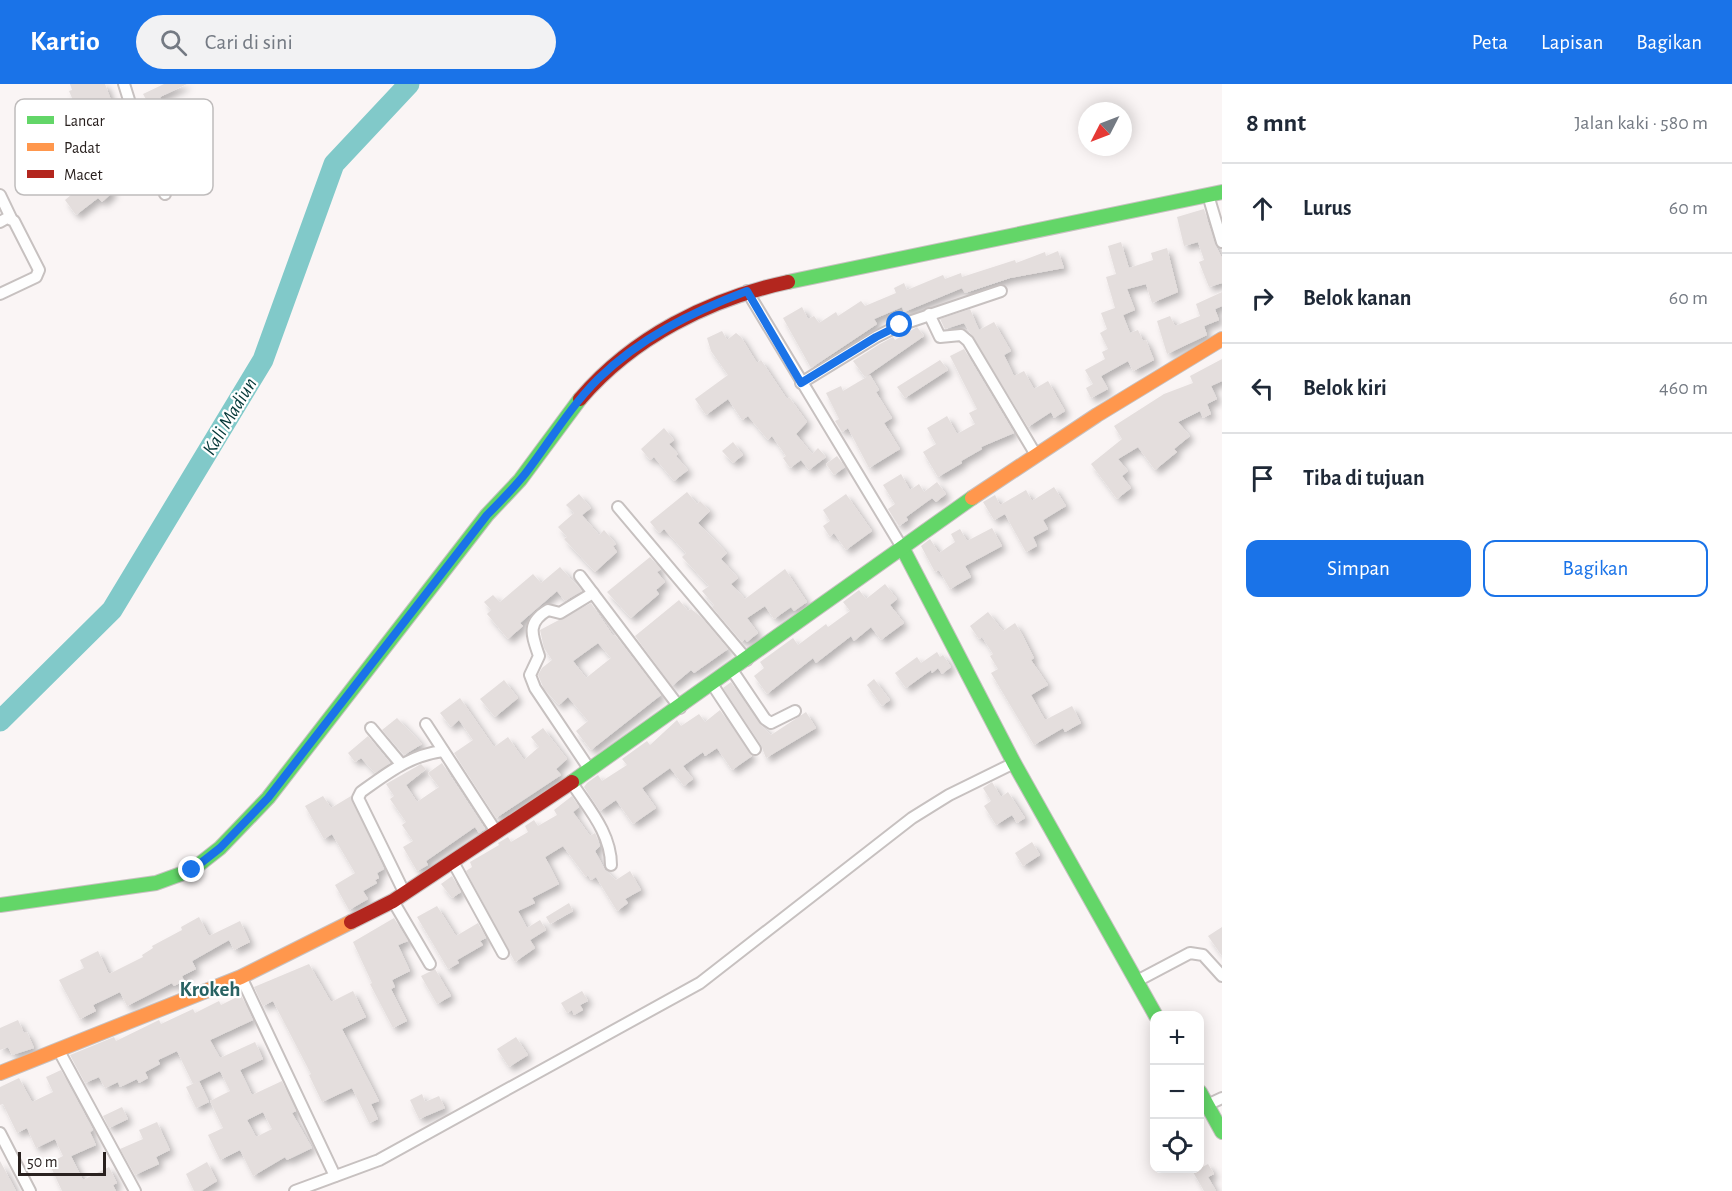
<!DOCTYPE html>
<html lang="id">
<head>
<meta charset="utf-8">
<style>
	body { margin:0; font-family:"Alegreya Sans",sans-serif; background:#f2f2f3; color:#1f2937 }
	.controls { position:absolute; right:18px; bottom:18px; display:grid; overflow:hidden; border-radius:12px; box-shadow:0 3px 15px #0003 }
	.controls button { width:54px; height:54px; display:grid; place-items:center; padding:0; border:0; border-bottom:2px solid #e0e1e3; background:#fff; color:#1f2937; font:30px sans-serif }
	.compass { position:absolute; left:1078px; top:18px; width:54px; height:54px; border-radius:50%; background:#fff; box-shadow:0 3px 15px #0003; rotate:228deg }
	.scale { position:absolute; left:18px; bottom:15px; width:88px; box-sizing:border-box; padding-left:6px; border:3px solid #29211f; border-top:0; font-size:16px; line-height:21px; white-space:nowrap; color:#29211f; -webkit-text-stroke:4px #fff; paint-order:stroke }
	.stop { position:absolute; width:18px; height:18px; margin:-14px; border:4px solid #1a73e8; border-radius:50%; background:#fff }
	.stop.end { background:#1a73e8; border-color:#fff; box-shadow:0 2px 6px #0008 }
	.list { margin:0; padding:0; list-style:none }
	h2 { display:flex; justify-content:space-between; align-items:center; height:78px; margin:0; padding:0 24px; font-size:26px }
	h2 small { font-size:20px; font-weight:400; color:#747a83 }
	.list li { display:grid; grid-template-columns:39px 1fr auto; gap:18px; align-items:center; box-sizing:border-box; height:90px; padding:0 24px; border-top:2px solid #e0e1e3 }
	.list b { display:block; font-size:22px; white-space:nowrap }
	.list em { font-size:20px; font-style:normal; color:#747a83 }
	.actions { display:flex; gap:12px; padding:18px 24px }
	.actions a { flex:1; padding:14px 0; border:2px solid #1a73e8; border-radius:12px; text-align:center; font-size:21px; color:#1a73e8 }
	.actions .main { background:#1a73e8; color:#fff }
	.icon { flex:none; width:33px; height:33px; fill:none; stroke:currentColor; stroke-width:2; stroke-linecap:round; stroke-linejoin:round }
	.map { position:relative; flex:none; width:1222px; height:1107px; overflow:hidden }
	header { display:flex; align-items:center; gap:36px; box-sizing:border-box; height:84px; padding:0 30px; background:#1a73e8; color:#fff }
	header strong { font-size:28px }
	nav { display:flex; gap:33px; margin-inline-start:auto; font-size:21px }
	.search { width:420px; height:54px; background:#f2f2f3; display:flex; align-items:center; gap:15px; box-sizing:border-box; padding:0 21px; border-radius:33px; color:#747a83; font-size:22px }
	main { display:flex }
	aside { flex:1; background:#fff }
	.map>svg:first-child { display:block }
	.lines { fill:none; stroke-linecap:round; stroke-linejoin:round }
	.river { stroke:#81c9c9; stroke-width:21 }
	.building { fill:#e4dedd; fill-rule:evenodd; filter:url(#shadow) }
	.street-casing { stroke:#c7c1c0; stroke-width:14 }
	.fast-casing { stroke:#c7c1c0; stroke-width:16 }
	.slow-casing { stroke:#c7c1c0; stroke-width:16 }
	.jam-casing { stroke:#c7c1c0; stroke-width:16 }
	.street { stroke:#fefefe; stroke-width:10 }
	.fast { stroke:#63d668; stroke-width:14 }
	.slow { stroke:#ff974d; stroke-width:14 }
	.jam { stroke:#b3261e; stroke-width:14 }
	.route { stroke:#1a73e8; stroke-width:8 }
	.labels { text-anchor:middle; stroke-width:4.5; stroke-linejoin:round; paint-order:stroke }
	.water-label { font-size:20px; font-style:italic; fill:#033737; stroke:#fff }
	.quarter-label { font-size:21px; font-weight:bold; fill:#286262; stroke:#fff }
	.key { fill:#fff; stroke:#bfbcbc; stroke-width:1.5 }
	.key-label { font-size:16px; fill:#29211f }
</style>
</head>
<body>
<header>
<strong>Kartio</strong>
<div class="search"><svg class="icon" aria-label="search" viewBox="0 0 24 24"><circle cx="10" cy="10" r="6"/><path d="M15 15l6 6"/></svg>Cari di sini</div>
<nav><a>Peta</a><a>Lapisan</a><a>Bagikan</a></nav>
</header>
<main>
<div class="map">
<svg width="1222" height="1107" viewBox="0 0 1222 1107">
	<defs>
		<filter id="shadow"><feDropShadow dx="4.5" dy="4.5" stdDeviation="3" flood-color="#0004"/></filter>
	</defs>
	<rect width="100%" height="100%" fill="#faf5f5"/>
	<g class="lines">
		<polyline class="river" points="0,637 112,526 263,276 334,80 409,0"/>
	</g>
	<g class="building">
		<polygon points="70,0 105,0 123,48 130,45 135,59 132,60 144,82 129,90 106,53 97,29 81,35 69,7 72,6"/>
		<polygon points="164,0 187,0 160,13 166,26 145,35 140,23 148,19 143,10"/>
		<polygon points="97,89 113,108 102,118 98,114 76,131 65,116"/>
		<polygon points="1204,125 1215,160 1222,174 1222,199 1209,203 1199,178 1204,176 1198,158 1184,162 1177,133"/>
		<polygon points="1121,158 1129,184 1153,176 1151,169 1167,164 1178,208 1152,219 1146,200 1127,205 1135,226 1123,231 1130,249 1138,246 1143,257 1146,256 1154,276 1133,287 1128,277 1101,292 1108,305 1091,314 1086,304 1093,300 1085,286 1105,275 1102,268 1108,265 1100,249 1107,245 1101,229 1115,224 1106,193 1116,190 1108,162"/>
		<polygon points="1058,167 1064,184 1010,194 965,209 962,204 904,228 902,223 874,235 877,240 811,284 783,234 802,223 808,235 814,232 819,239 836,228 838,232 861,217 865,222 896,209 894,204 904,199 907,206 943,191 945,195 961,189 962,193 1015,176 1016,179 1045,168 1046,172"/>
		<polygon points="1222,208 1222,222 1215,225 1219,236 1204,242 1207,251 1167,270 1157,237 1170,232 1175,242 1200,232 1196,220"/>
		<polygon points="970,225 979,246 994,238 1011,267 1004,271 1014,292 1024,287 1034,305 1048,297 1065,327 1054,334 1051,328 1028,343 964,239 945,245 940,235"/>
		<polygon points="917,243 924,252 865,293 853,277 880,260 893,253 895,256"/>
		<polygon points="722,247 727,256 736,249 741,253 757,279 761,276 787,315 789,313 807,338 796,350 812,370 818,364 826,373 809,386 801,376 790,384 783,374 786,372 772,352 768,356 748,332 742,336 728,315 706,331 695,315 728,291 711,267 707,254"/>
		<polygon points="964,265 1014,349 981,363 982,365 961,377 962,379 938,393 923,368 936,360 927,344 947,332 957,350 975,340 969,329 977,325 950,272"/>
		<polygon points="1222,275 1222,297 1211,302 1217,315 1207,320 1211,330 1203,334 1200,327 1178,338 1190,352 1174,365 1177,368 1155,386 1138,363 1118,375 1128,387 1122,392 1131,404 1117,415 1091,380 1122,355 1114,342 1164,310 1193,299 1190,292"/>
		<polygon points="940,276 948,286 905,314 897,303"/>
		<polygon points="870,291 879,306 876,308 892,334 884,339 900,365 869,384 848,344 842,348 835,337 839,335 826,309 841,302 843,307"/>
		<polygon points="664,344 674,356 669,360 678,370 676,372 688,386 674,397 654,373 650,376 641,365"/>
		<polygon points="733,358 743,371 733,379 722,367"/>
		<polygon points="837,372 845,383 834,391 826,380"/>
		<polygon points="901,390 910,406 919,400 924,408 937,398 946,410 936,418 932,414 906,433 908,436 899,442 888,425 895,420 883,401"/>
		<polygon points="1054,403 1066,422 1043,436 1048,445 1033,453 1037,462 1026,468 1005,430 994,436 983,418 995,411 1000,421 1026,406 1032,417"/>
		<polygon points="687,408 697,420 700,417 710,427 698,439 727,469 721,475 738,494 731,500 745,515 785,485 807,518 794,527 791,523 774,535 765,522 747,534 758,549 747,558 745,555 742,558 712,523 714,521 702,507 709,502 682,473 686,469 664,445 659,449 650,438"/>
		<polygon points="579,410 591,424 582,431 599,451 604,446 616,460 613,462 617,468 595,488 564,455 567,453 558,443 574,429 566,421"/>
		<polygon points="846,410 872,447 846,466 834,449 830,453 823,442 830,437 823,426"/>
		<polygon points="992,444 1002,462 965,482 971,493 950,505 939,486 935,488 921,462 930,455 939,469 955,458 951,450 960,445 967,457"/>
		<polygon points="650,473 661,485 657,488 665,498 656,506 659,510 631,534 607,508"/>
		<polygon points="560,483 582,507 565,517 557,507 520,539 523,542 508,555 487,530 491,526 484,518 493,511 500,518 533,490 541,499"/>
		<polygon points="885,500 897,515 890,521 904,539 881,556 871,543 854,557 851,552 816,579 813,574 767,610 754,592 764,584 760,578 793,554 798,561 826,540 828,543 850,527 843,518 859,506 866,515"/>
		<polygon points="679,516 688,527 691,525 701,533 728,565 694,589 691,586 672,602 635,552"/>
		<path d="M 591,519 L 613,552 L 615,551 L 661,611 L 591,666 L 576,647 L 588,637 L 568,613 L 559,621 L 544,605 L 538,591 L 542,584 L 552,576 L 544,564 L 540,546 ZM 598,559 L 611,574 L 586,594 L 573,577 Z"/>
		<polygon points="988,528 1003,547 1015,539 1023,552 1034,574 1031,576 1048,601 1031,611 1045,636 1072,622 1081,639 1065,648 1063,644 1034,661 991,589 998,585 990,572 993,570 982,553 979,555 970,542"/>
		<polygon points="937,568 940,573 943,571 951,583 942,590 938,584 932,589 931,586 906,604 895,589 917,573 921,579"/>
		<polygon points="874,595 890,616 882,622 867,601"/>
		<polygon points="504,596 518,614 495,633 480,615"/>
		<polygon points="731,598 759,639 771,651 806,628 816,644 766,674 761,661 723,604"/>
		<polygon points="460,614 494,663 508,653 524,676 539,663 531,653 543,644 567,675 556,685 561,691 496,734 454,669 473,656 459,636 451,643 440,629"/>
		<polygon points="720,626 752,672 732,686 717,664 705,672 703,668 683,682 693,695 684,702 670,684 642,704 656,724 633,740 616,716 600,727 584,703 587,699 598,691 602,697 627,681 622,675 647,657 650,661 677,636 681,642 699,630 705,638"/>
		<polygon points="397,634 422,660 404,671 382,646"/>
		<polygon points="368,652 390,679 375,689 361,674 355,678 348,669"/>
		<polygon points="442,679 485,745 479,749 475,743 426,777 428,781 417,787 403,763 413,757 402,741 406,738 390,715 394,712 386,700 421,680 426,685 406,701 417,718 439,703 428,689"/>
		<polygon points="992,698 1001,713 1008,708 1025,734 1017,739 1012,731 996,741 984,722 991,717 983,704"/>
		<polygon points="323,712 331,724 351,712 384,785 377,789 379,794 375,796 377,799 363,807 368,815 349,826 335,801 355,789 332,750 324,755 305,722"/>
		<polygon points="572,712 579,723 573,728 590,752 595,749 596,751 600,762 595,767 605,786 616,796 630,787 641,806 625,815 628,819 617,827 596,793 591,796 588,791 586,793 563,762 545,773 559,800 532,814 535,819 518,827 527,844 540,836 546,846 530,856 535,864 515,878 466,787 472,783 470,778 499,761 498,759 508,753 511,758 528,748 525,742 534,736 538,742 557,731 554,726"/>
		<polygon points="1032,758 1040,771 1023,782 1015,769"/>
		<polygon points="452,792 461,808 452,814 441,800"/>
		<polygon points="569,819 573,827 550,840 546,833"/>
		<polygon points="437,822 456,852 478,839 486,854 480,857 483,861 457,876 459,879 448,885 417,833"/>
		<polygon points="199,833 209,852 240,837 250,858 234,866 229,856 192,877 196,885 182,892 184,897 174,902 172,899 127,922 120,908 93,921 96,927 80,935 59,896 84,884 80,876 98,867 109,890 143,873 142,871 153,864 152,862 182,846 181,843"/>
		<polygon points="394,834 408,857 398,861 410,887 392,896 395,903 391,905 407,937 393,944 370,900 372,899 353,858"/>
		<polygon points="1222,843 1222,872 1208,852"/>
		<polygon points="309,880 331,918 353,907 366,933 342,945 379,1017 371,1020 378,1035 369,1039 352,1004 322,1018 309,991 311,990 273,917 263,922 254,903"/>
		<polygon points="435,885 451,912 437,920 421,892"/>
		<polygon points="582,907 588,917 580,921 583,926 574,931 572,926 567,929 561,919"/>
		<path d="M 241,911 L 253,936 L 210,956 L 220,974 L 255,958 L 263,975 L 240,986 L 252,1011 L 282,997 L 296,1027 L 292,1029 L 312,1064 L 287,1076 L 285,1073 L 253,1092 L 240,1066 L 220,1076 L 208,1051 L 223,1044 L 210,1017 L 230,1007 L 220,987 L 193,1000 L 177,967 L 158,976 L 160,980 L 145,988 L 148,994 L 139,999 L 137,995 L 120,1003 L 118,998 L 105,1004 L 99,993 L 85,999 L 70,971 L 114,953 L 116,957 L 159,936 L 161,940 L 193,925 L 195,929 L 219,917 L 221,921 ZM 263,1028 L 272,1045 L 256,1053 L 247,1036 Z"/>
		<polygon points="18,936 24,949 27,948 34,964 12,971 8,963 0,966 0,944"/>
		<polygon points="516,953 528,971 509,983 497,965"/>
		<polygon points="61,986 93,1046 90,1048 96,1061 71,1072 83,1096 109,1083 117,1099 113,1101 116,1107 62,1107 49,1079 63,1072 55,1055 36,1064 27,1044 17,1049 3,1020 0,1021 0,1003 19,994 32,1018 53,1008 46,993"/>
		<polygon points="199,997 209,1018 196,1024 186,1003"/>
		<polygon points="422,1010 425,1018 439,1012 445,1024 419,1035 410,1016"/>
		<polygon points="122,1023 128,1035 109,1044 103,1032"/>
		<polygon points="157,1038 170,1066 156,1073 159,1080 135,1091 120,1065 143,1055 139,1046"/>
		<polygon points="0,1077 16,1107 0,1107"/>
		<polygon points="207,1078 217,1097 201,1107 194,1107 186,1090"/>
		<polygon points="1208,1080 1214,1090 1208,1093 1216,1107 1204,1107 1193,1088"/>
	</g>
	<g class="lines">
		<defs>
			<g id="street">
				<polyline points="124,0 140,51 165,110"/>
				<polyline points="0,111 11,134"/>
				<polyline points="1208,111 1222,158"/>
				<polyline points="0,138 7,134 14,137 39,186 36,193 0,210"/>
				<polyline points="747,207 903,465"/>
				<polyline points="929,230 940,253 961,251 968,257 1036,371"/>
				<polyline points="801,299 876,253 900,241 1001,207"/>
				<polyline points="618,423 747,576"/>
				<polyline points="580,492 680,624"/>
				<polyline points="732,586 765,635 771,639 795,627"/>
				<polyline points="712,600 755,665"/>
				<polyline points="426,640 497,749"/>
				<polyline points="371,644 401,680"/>
				<path d="M 590,686 L 535,604 L 530,591 L 539,572 C 532,551 526,539 548,526 L 560,529 L 593,509"/>
				<path d="M 572,699 C 588,724 611,749 611,781"/>
				<polyline points="453,778 503,869"/>
				<path d="M 405,810 L 358,714 L 361,708 C 388,689 410,671 443,667"/>
				<polyline points="393,817 430,880"/>
				<polyline points="241,893 335,1092"/>
				<polyline points="1137,897 1190,869 1203,871 1222,892"/>
				<polyline points="59,967 135,1107"/>
				<polyline points="1207,1021 1222,1014"/>
				<polyline points="0,1049 30,1107"/>
				<polyline points="295,1107 379,1076 700,899 912,734 949,711 1014,679"/>
			</g>
			<g id="fast">
				<polyline points="788,198 1222,108"/>
				<polyline points="903,465 1014,679 1156,932"/>
				<polyline points="572,698 972,414"/>
				<polyline points="0,821 156,799 192,786 220,764 268,714 487,431 520,396 580,315"/>
				<polyline points="1200,1008 1222,1048"/>
			</g>
			<g id="slow">
				<polyline points="972,414 1097,331 1222,255"/>
				<polyline points="0,989 241,893 351,838"/>
			</g>
			<g id="jam">
				<path d="M 580,315 C 633,253 709,215 788,198"/>
				<polyline points="351,838 393,817 572,698"/>
			</g>
		</defs>
		<use href="#street" class="street-casing"/>
		<use href="#fast" class="fast-casing"/>
		<use href="#slow" class="slow-casing"/>
		<use href="#jam" class="jam-casing"/>
		<use href="#street" class="street"/>
		<use href="#fast" class="fast"/>
		<use href="#slow" class="slow"/>
		<use href="#jam" class="jam"/>
	</g>
	<g class="lines">
		<path class="route" d="M 192,786 L 220,764 L 268,714 L 487,431 C 500,418 513,405 525,390 C 549,359 569,324 598,295 C 640,254 692,228 747,207 L 801,299 L 876,253 L 900,241"/>
	</g>
	<g class="labels">
		<g class="water-label">
			<text transform="translate(229 332) rotate(-59)" y="7">Kali Madiun</text>
		</g>
		<g class="quarter-label">
			<text x="210" y="912">Krokeh</text>
		</g>
	</g>
	<rect x="15" y="15" width="198" height="96" rx="9" class="key"/>
	<rect x="27" y="32" width="27" height="8" fill="#63d668"/>
	<rect x="27" y="59" width="27" height="8" fill="#ff974d"/>
	<rect x="27" y="86" width="27" height="8" fill="#b3261e"/>
	<g class="key-label">
		<text x="64" y="42">Lancar</text>
		<text x="64" y="69">Padat</text>
		<text x="64" y="96">Macet</text>
	</g>
</svg>
<div class="controls">
<button>+</button>
<button>−</button>
<button><svg class="icon" aria-label="locate" viewBox="0 0 24 24"><circle cx="12" cy="12" r="6"/><path d="M12 2v4M12 18v4M2 12h4M18 12h4"/></svg></button>
</div>
<svg class="compass" viewBox="-18 -18 36 36"><path d="M0-13l5 13h-10z" fill="#e53935"/><path d="M0 13l5-13h-10z" fill="#747a83"/></svg>
<div class="scale">50 m</div>
<div class="stop" style="left:900px;top:241px"></div>
<div class="stop end" style="left:192px;top:786px"></div>
</div>
<aside>
<h2>8 mnt<small>Jalan kaki · 580 m</small></h2>
<ul class="list">
<li><svg class="icon" aria-label="ahead" viewBox="0 0 24 24"><path d="M12 20V5M6 11l6-6 6 6"/></svg><div><b>Lurus</b></div><em>60 m</em></li>
<li><svg class="icon" aria-label="right" viewBox="0 0 24 24"><path d="M7 20v-9h11M14 6l5 5-5 5"/></svg><div><b>Belok kanan</b></div><em>60 m</em></li>
<li><svg class="icon" aria-label="left" viewBox="0 0 24 24"><path d="M17 20v-9H6M10 6l-5 5 5 5"/></svg><div><b>Belok kiri</b></div><em>460 m</em></li>
<li><svg class="icon" aria-label="arrive" viewBox="0 0 24 24"><path d="M6 21V4h12l-3 4 3 4H6"/></svg><div><b>Tiba di tujuan</b></div></li>
</ul>
<div class="actions"><a class="main">Simpan</a><a>Bagikan</a></div>
</aside>
</main>
</body>
</html>
